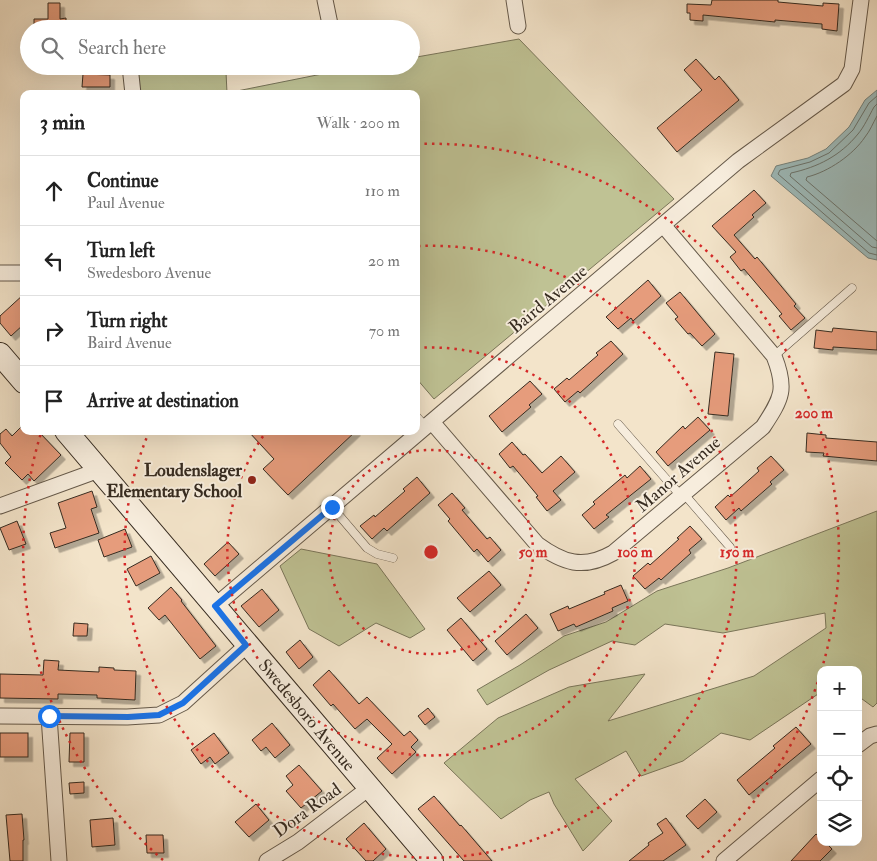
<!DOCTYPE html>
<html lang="en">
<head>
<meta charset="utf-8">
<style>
	body { margin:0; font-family:"IM FELL Double Pica",serif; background:#f6f6f6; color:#222 }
	.controls { position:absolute; right:15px; bottom:15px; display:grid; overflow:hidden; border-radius:10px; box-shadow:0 5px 20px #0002 }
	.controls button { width:45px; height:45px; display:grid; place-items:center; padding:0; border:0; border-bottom:1px solid #e0e0e0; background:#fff; color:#222; font:25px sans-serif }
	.stop { position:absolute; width:15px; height:15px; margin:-11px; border:4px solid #1a73e8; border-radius:50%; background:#fff }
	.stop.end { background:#1a73e8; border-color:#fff; box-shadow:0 1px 5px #0008 }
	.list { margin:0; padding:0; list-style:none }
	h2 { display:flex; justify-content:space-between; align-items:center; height:65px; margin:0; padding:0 20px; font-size:21px }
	h2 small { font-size:16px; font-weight:400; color:#767676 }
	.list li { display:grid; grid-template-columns:32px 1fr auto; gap:15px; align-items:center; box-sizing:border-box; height:70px; padding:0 20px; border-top:1px solid #e0e0e0 }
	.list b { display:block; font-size:19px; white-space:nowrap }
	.list p { margin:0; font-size:16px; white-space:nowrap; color:#767676 }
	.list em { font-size:16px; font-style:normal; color:#767676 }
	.icon { flex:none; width:28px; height:28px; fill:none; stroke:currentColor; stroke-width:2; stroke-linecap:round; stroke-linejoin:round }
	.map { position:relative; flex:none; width:877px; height:861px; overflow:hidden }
	.search { position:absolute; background:#fff; box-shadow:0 5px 20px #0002; left:20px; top:20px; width:400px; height:55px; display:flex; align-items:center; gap:12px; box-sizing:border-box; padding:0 18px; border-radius:28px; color:#767676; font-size:19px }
	.panel { position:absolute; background:#fff; box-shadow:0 5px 20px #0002; left:20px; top:90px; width:400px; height:345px; border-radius:10px }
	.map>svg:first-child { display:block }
	.green { fill:#bfc294; stroke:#7a765a }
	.water { fill:#9ebdbe; stroke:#74837f }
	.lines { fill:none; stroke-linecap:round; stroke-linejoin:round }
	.shore { stroke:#6a746f; stroke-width:1 }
	.building { fill:#e69c7c; stroke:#362b20; filter:url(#shadow) }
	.lane-casing { stroke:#65594a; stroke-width:9 }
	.street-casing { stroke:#65594a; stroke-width:17 }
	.secondary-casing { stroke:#362b20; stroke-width:24 }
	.lane { stroke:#f7eddd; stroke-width:8 }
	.street { stroke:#f7eddd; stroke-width:15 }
	.secondary { stroke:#f7eddd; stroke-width:22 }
	.route { stroke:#1a73e8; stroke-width:6 }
	.ring { fill:none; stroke:#d62828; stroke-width:2.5; stroke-dasharray:2.5 5 }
	.poi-dot { fill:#8f2418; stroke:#f7eddd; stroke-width:2 }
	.labels { text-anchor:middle; stroke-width:4; stroke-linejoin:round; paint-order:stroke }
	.street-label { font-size:18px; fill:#362b20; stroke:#f7eddd }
	.poi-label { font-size:18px; font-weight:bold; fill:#362b20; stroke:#f7eddd; text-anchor:end }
	.centre { fill:#d62828; stroke:#f7eddd; stroke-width:2.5 }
	.ring-label { font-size:15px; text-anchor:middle; font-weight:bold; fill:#d62828; stroke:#f7eddd; stroke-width:4; stroke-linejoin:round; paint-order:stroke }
</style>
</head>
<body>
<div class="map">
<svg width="877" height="861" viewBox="0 0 877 861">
	<defs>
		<filter id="shadow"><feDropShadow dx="4.5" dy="4.5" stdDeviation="0" flood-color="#0004"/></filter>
	</defs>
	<rect width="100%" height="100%" fill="#f3e4ca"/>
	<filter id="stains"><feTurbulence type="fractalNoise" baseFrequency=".004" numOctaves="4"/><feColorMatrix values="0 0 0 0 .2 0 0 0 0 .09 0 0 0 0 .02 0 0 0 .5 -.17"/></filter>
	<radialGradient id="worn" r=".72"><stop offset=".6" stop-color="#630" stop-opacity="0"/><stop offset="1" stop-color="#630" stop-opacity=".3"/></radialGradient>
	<g class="green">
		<polygon points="519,39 674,199 434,399 416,378 416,94 128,94 128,71 226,72 227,93 362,66 411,66 411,58"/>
		<polygon points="877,511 877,703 873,707 858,696 858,670 821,670 821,692 750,740 721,733 683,761 641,776 626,751 575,779 612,821 583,851 554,804 549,792 530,800 501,819 444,763 498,718 569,687 645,674 608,721 754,676 826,628 825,613 723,633 665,624 635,645 612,641 549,670 487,705 477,690 520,665 564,636 606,622 657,591 728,568"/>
		<polygon points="301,549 377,564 425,629 410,638 376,623 339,646 309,629 280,566"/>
	</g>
	<polygon class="water" points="877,90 877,260 868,258 771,176 776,166 808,158 826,149 849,127 865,100"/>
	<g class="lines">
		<g class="shore">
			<polyline points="877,96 869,103 853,130 829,153 810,162 780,170 778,174 869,253 877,255"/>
			<path d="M 877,104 L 874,107 C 869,116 864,127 858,134 C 840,156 818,167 791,173 L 790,176 L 872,247 L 877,248"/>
			<path d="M 877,116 C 873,123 870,131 865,137 C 853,155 828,172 807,177 L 806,180 L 877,241"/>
		</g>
	</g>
	<g class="building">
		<polygon points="712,0 778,0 778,2 823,6 823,3 839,4 837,31 822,29 822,24 775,20 775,22 703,15 703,21 690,20 690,13 687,13 687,4 711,5"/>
		<polygon points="48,3 60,3 60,19 66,18 66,29 34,29 34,19 48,19"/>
		<polygon points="696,59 715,80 719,76 739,100 677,152 657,128 702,90 684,70"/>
		<polygon points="83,74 110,75 110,87 82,87"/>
		<polygon points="754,190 766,203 752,215 754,217 734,235 755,259 757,257 796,304 794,306 805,318 791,330 779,316 782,314 744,269 741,271 730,257 736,252 712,226"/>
		<polygon points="648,280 661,296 633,321 631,318 618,329 606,317"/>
		<polygon points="680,292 715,334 702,346 690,333 688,334 675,319 678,317 666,303"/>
		<polygon points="24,294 24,324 11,336 0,323 0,316"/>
		<polygon points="833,328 877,332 877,350 833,347 833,350 814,348 816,330 832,332"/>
		<polygon points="611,341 623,354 580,393 578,391 565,402 554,389 567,378 569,380 598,355 596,353"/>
		<polygon points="715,352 734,354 728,416 708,414"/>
		<polygon points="530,381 542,394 529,405 531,407 502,432 489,416"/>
		<polygon points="698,417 710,430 668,466 656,452 683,426 685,429"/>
		<polygon points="24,424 24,431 38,431 61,455 34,481 28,474 22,480 5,463 11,457 0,443 0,434 6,429 12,436"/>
		<polygon points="248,431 356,431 288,495 263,469 274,459"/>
		<polygon points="807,433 826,435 826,438 877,442 877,461 823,456 824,453 806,452"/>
		<polygon points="512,442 523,455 525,454 542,473 561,456 575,472 553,491 561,500 547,511 536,497 538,496 513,466 510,468 499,454"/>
		<polygon points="771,456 784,470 770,482 772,484 741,511 739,508 726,520 715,507 728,495 730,497 759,471 757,468"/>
		<polygon points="640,466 651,479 606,515 609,517 594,529 582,515 595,504 593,502 625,475 627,478"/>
		<polygon points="417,477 430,493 387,531 384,528 372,539 360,526 374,515 375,517 405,491 403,489"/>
		<polygon points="92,491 97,507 91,509 99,533 55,548 50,533 66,528 58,503"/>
		<polygon points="452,493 465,508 462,510 487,539 490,537 501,550 488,562 477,549 474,552 448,521 450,519 438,505"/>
		<polygon points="17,521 26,544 9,550 0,528"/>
		<polygon points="690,526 702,539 689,550 691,553 661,580 659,578 645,589 633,576 648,563 650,565 679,539 677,538"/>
		<polygon points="125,529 132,547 104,557 98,540"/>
		<polygon points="228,542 239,554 215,576 204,564"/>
		<polygon points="151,556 160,573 136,586 127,569"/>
		<polygon points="489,571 501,585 470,612 457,598"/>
		<polygon points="621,585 628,601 612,608 613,611 576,627 574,624 558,631 550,614 568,606 569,609 605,594 604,592"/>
		<polygon points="171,587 182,600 181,601 216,646 200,659 165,615 159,620 148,608"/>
		<polygon points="262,589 279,610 259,627 241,606"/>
		<polygon points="526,614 538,628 507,655 495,641"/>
		<polygon points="461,618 487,649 473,661 447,630"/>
		<polygon points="74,623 88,624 87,636 73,636"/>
		<polygon points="300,640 313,657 299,669 286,652"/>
		<polygon points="44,660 59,661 58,670 99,672 99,667 114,668 114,670 136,671 135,700 97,698 97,695 58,694 58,699 0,698 0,674 43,675"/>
		<polygon points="329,670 359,704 367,697 404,736 410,731 418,740 411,747 416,752 392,774 377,758 392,744 367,719 355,729 333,704 331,706 313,685"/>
		<polygon points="428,708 435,717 425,725 418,716"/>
		<polygon points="272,723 290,745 275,758 266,747 261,751 252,740"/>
		<polygon points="796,727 811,744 749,795 737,780 775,748 773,746"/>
		<rect x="0" y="733" width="28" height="24"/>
		<polygon points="70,733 84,733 84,762 69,762"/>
		<polygon points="214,733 229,753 215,764 210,757 201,764 191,750"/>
		<polygon points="299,765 322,791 301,808 286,791 293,785 286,776"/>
		<polygon points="84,782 84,793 70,794 69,783"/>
		<polygon points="434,796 460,826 461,825 492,861 464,861 418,809"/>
		<polygon points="705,799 717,812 698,829 686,816"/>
		<polygon points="256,804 269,820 249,837 235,822"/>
		<polygon points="22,814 24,840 23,840 23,861 10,861 6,815"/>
		<polygon points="113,818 115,845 92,847 90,820"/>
		<polygon points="666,818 686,845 663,861 629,861 649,845 648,843 663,833 657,824"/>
		<polygon points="364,823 386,849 373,861 366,861 346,839"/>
		<polygon points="816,834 821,838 821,842 825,842 832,849 820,861 791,861"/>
		<polygon points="146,835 163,835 164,853 147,853"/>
	</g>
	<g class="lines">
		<defs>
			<g id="lane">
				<polyline points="774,356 852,288"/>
				<polyline points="416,416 426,427"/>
				<polyline points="618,424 681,496"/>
				<polyline points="684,494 730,547"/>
				<polyline points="332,507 367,548 377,554 393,558"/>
			</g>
			<g id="street">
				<polyline points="325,0 331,29"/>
				<polyline points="514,0 518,26"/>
				<polyline points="130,66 133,94"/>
				<polyline points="0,273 24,273"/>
				<path d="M 432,422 L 537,544 C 563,563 583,570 613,553 L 763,427 C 782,398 787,389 774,356 L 663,225"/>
				<polyline points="0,506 99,470"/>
				<polyline points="215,606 738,161 844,84 852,69 861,0"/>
				<polyline points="0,716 127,717 159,715 183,703 247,645"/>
				<polyline points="49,716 59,861"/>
				<polyline points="858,745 870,736 877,734"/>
				<polyline points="267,861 298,842 369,788"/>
				<polyline points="724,861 821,779"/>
			</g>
			<g id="secondary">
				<polyline points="0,354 24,382"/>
				<polyline points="66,431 432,861"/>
			</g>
		</defs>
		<use href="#lane" class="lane-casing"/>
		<use href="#street" class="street-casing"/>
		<use href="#secondary" class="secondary-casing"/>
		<use href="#lane" class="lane"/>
		<use href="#street" class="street"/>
		<use href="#secondary" class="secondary"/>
	</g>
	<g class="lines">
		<polyline class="route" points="49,716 128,717 159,715 183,703 246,645 215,606 332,507"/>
	</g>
	<g class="ring">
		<circle cx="431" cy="552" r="102"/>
		<path d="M417 348A204 204 0 1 1 266 432"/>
		<path d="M418 246A306 306 0 1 1 149 432"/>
		<path d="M820 675A408 408 0 0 1 699 860M163 860A408 408 0 0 1 41 433M417 144A408 408 0 0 1 822 668"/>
	</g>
	<circle class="poi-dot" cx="252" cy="480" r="5"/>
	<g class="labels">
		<g class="street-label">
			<text transform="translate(548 299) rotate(-40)" y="6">Baird Avenue</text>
			<text transform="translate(678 474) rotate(-41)" y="6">Manor Avenue</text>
			<text transform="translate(307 715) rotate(50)" y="6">Swedesboro Avenue</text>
			<text transform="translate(307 810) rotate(-36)" y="6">Dora Road</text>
		</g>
		<g class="poi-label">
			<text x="242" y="476">Loudenslager<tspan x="242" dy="21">Elementary School</tspan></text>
		</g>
	</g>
	<circle cx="431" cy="552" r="8" class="centre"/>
	<g class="ring-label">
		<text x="814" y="418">200 m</text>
		<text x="533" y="557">50 m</text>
		<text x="635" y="557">100 m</text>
		<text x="737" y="557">150 m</text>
	</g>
	<rect width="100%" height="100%" filter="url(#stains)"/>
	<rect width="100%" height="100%" fill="url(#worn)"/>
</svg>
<div class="controls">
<button>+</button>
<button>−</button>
<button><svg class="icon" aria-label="locate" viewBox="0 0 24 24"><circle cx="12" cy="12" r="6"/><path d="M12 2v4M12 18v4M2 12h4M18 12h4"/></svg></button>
<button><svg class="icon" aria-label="layers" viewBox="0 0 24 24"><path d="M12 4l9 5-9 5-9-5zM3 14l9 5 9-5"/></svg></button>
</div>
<div class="stop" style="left:49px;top:716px"></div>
<div class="stop end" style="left:332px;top:507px"></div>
<div class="search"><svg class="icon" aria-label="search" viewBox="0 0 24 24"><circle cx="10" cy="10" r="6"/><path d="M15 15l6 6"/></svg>Search here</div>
<section class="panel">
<h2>3 min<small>Walk · 200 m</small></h2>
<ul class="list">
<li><svg class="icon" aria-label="ahead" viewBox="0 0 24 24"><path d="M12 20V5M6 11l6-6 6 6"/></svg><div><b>Continue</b><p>Paul Avenue</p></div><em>110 m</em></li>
<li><svg class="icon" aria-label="left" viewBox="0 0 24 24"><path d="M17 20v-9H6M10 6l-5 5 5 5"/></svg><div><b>Turn left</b><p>Swedesboro Avenue</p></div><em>20 m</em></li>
<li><svg class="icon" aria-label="right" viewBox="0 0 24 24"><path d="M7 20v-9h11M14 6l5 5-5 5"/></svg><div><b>Turn right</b><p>Baird Avenue</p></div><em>70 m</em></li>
<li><svg class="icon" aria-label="arrive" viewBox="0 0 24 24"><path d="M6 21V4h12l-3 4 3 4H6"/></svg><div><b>Arrive at destination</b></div></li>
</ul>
</section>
</div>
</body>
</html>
